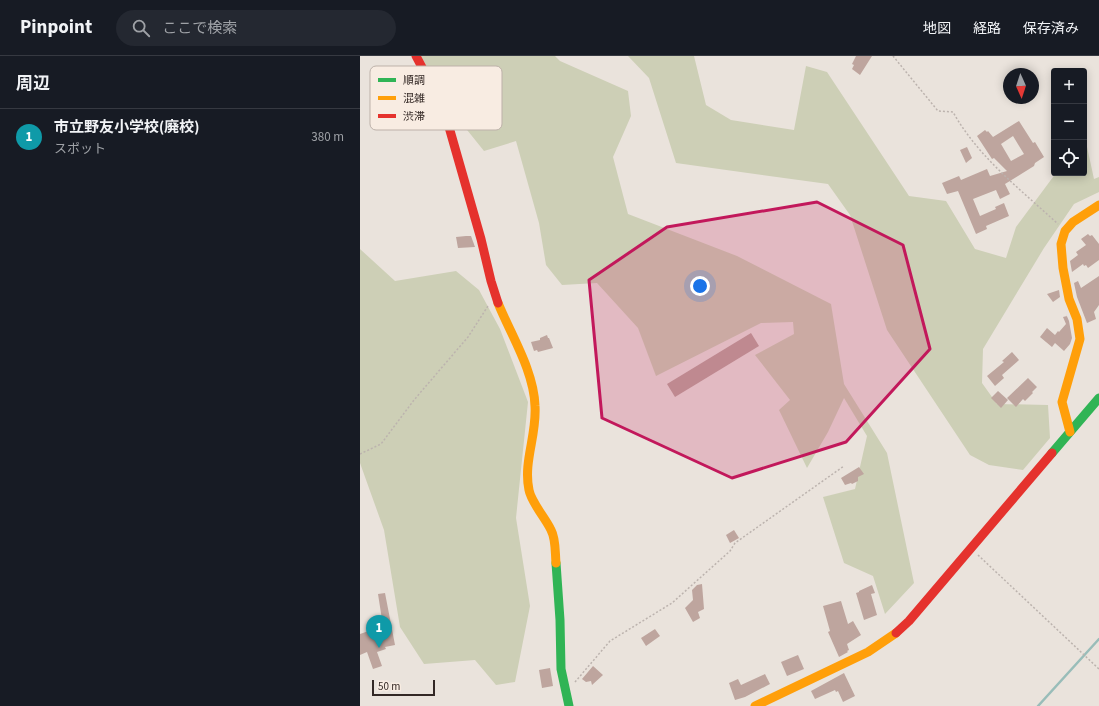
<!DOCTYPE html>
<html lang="ja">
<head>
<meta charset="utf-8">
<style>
	body { margin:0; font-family:"Source Sans 3","Noto Sans JP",sans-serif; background:#242831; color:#f1f3f6 }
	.controls { position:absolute; right:12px; top:12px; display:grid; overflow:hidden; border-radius:4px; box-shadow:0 2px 10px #0003 }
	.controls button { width:36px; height:36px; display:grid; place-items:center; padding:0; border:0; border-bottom:1px solid #363941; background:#171b24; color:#f1f3f6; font:20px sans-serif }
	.compass { position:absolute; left:643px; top:12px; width:36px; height:36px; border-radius:50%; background:#171b24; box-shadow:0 2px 10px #0003; rotate:177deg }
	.scale { position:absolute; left:12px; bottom:10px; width:63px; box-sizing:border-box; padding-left:4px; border:2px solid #332825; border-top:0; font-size:11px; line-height:14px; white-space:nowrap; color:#332825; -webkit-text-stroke:3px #f8ece2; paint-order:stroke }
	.you { position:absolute; left:340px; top:230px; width:14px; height:14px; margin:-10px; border:3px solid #fff; border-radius:50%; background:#1a73e8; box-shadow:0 0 0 6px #1a73e833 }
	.badge { display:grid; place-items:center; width:26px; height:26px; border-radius:50%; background:#736965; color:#fff; font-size:13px; font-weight:700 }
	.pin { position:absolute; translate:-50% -33px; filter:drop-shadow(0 1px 2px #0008) }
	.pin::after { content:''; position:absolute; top:21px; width:14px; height:12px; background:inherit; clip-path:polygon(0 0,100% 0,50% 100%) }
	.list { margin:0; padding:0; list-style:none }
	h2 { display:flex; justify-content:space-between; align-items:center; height:52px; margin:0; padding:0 16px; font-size:17px }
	h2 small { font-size:13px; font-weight:400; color:#9ea1a6 }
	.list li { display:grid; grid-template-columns:26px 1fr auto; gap:12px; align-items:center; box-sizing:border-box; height:56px; padding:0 16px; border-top:1px solid #363941 }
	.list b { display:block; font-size:15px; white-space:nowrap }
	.list p { margin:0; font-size:13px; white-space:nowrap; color:#9ea1a6 }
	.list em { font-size:13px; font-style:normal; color:#9ea1a6 }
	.icon { flex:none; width:22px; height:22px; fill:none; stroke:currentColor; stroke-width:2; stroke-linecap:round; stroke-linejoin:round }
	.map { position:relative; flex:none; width:739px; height:650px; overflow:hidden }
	header { display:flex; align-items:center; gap:24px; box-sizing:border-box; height:56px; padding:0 20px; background:#171b24; border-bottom:1px solid #363941 }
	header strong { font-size:19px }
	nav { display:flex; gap:22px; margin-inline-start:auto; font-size:14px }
	.search { width:280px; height:36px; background:#242831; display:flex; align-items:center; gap:10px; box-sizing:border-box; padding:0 14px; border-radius:22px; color:#9ea1a6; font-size:15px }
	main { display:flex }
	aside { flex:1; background:#171b24 }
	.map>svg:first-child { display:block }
	.green { fill:#cdcfb6 }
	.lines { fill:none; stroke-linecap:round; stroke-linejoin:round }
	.stream { stroke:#99bdb9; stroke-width:2.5 }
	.building { fill:#bea59e; fill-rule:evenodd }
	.path { stroke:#bcb3ae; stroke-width:1.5; stroke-dasharray:2 2; stroke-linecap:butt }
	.fast { stroke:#30b455; stroke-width:9 }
	.slow { stroke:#ff9f0a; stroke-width:9 }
	.jam { stroke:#e5322d; stroke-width:9 }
	.marked { fill:#c2185b; fill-opacity:0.2; stroke:#c2185b; stroke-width:3; stroke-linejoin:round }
	.key { fill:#f8ece2; stroke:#bdb1a9; stroke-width:1 }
	.key-label { font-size:11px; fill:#332825 }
</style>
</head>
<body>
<header>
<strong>Pinpoint</strong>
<div class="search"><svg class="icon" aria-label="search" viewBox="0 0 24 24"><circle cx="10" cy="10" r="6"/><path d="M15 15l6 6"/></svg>ここで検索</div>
<nav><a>地図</a><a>経路</a><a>保存済み</a></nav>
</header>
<main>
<aside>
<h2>周辺<small></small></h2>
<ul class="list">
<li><span class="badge" style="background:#0f9aa8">1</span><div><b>市立野友小学校(廃校)</b><p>スポット</p></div><em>380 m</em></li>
</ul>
</aside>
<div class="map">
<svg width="739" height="650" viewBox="0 0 739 650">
	<rect width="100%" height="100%" fill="#eae3dc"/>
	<g class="green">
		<polygon points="61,0 195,0 200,5 268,35 271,60 253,101 268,158 377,200 471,248 484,328 527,397 554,527 525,558 513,520 484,507 463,441 495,433 507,380 484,342 468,376 447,412 419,354 430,344 395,299 434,278 433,266 401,267 296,320 278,272 237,227 202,229 186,209 179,167 156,85 124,95 87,49"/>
		<polygon points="268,0 334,0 346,49 371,64 434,74 446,10 467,16 549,140 586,145 615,193 646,202 656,171 696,117 724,117 724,77 734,123 739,121 739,136 714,148 684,192 623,293 622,327 637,348 688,349 690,382 663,414 629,409 610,399 527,274 490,159 468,128 316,107 289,22"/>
		<polygon points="0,193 35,225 96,215 119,234 140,273 168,346 156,462 170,550 155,626 136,629 115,604 64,608 40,571 24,474 0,407"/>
	</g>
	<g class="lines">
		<polyline class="stream" points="678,650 739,583"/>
	</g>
	<g class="building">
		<polygon points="496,0 512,0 500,19 492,13 494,9 492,8"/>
		<path d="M 659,65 L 673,87 L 675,86 L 684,101 L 675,107 L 674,110 L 645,128 L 650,138 L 640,143 L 636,134 L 613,143 L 620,160 L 636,153 L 635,151 L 644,147 L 649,160 L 626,170 L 627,173 L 616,178 L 598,135 L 587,138 L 582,127 L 599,120 L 601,124 L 627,113 L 630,120 L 647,115 L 634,102 L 632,103 L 617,80 L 625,74 L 627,76 L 628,75 L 633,81 ZM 653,80 L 664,98 L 651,105 L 641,88 Z"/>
		<polygon points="607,91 612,102 606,107 600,94"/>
		<polygon points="728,178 730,180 732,179 739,188 739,204 728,212 726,209 724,210 723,208 712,216 710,205 718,199 716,196 726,189 721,183"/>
		<polygon points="106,180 111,180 115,191 98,192 96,181"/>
		<polygon points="739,220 739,249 734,256 736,263 727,267 717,241 714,227 718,225 721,232"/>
		<polygon points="699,234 700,241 693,246 687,238"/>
		<polygon points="706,258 709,265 712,282 710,288 704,295 695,287 692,291 680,281 687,272 695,279 698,275 699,276 706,268 703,261 707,260"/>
		<polygon points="391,277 399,290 315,341 307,328"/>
		<polygon points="187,279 188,282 189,282 193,292 178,296 177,294 174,295 171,286 180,284 180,282"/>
		<polygon points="652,296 659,304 642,319 644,322 635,330 627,320 644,306 642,305"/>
		<polygon points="668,322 677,331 672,336 673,337 665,345 663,343 656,351 647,342"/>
		<polygon points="638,335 648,344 641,352 631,342"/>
		<polygon points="499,411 504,418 498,421 498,425 492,428 491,427 485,429 481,422"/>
		<polygon points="374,474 379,482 370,487 366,479"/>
		<polygon points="342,528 344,553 338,556 340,562 333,566 325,552 333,544 332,534 337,529"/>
		<polygon points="512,529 515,537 511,538 517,559 504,564 496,537 499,536 499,535"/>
		<polygon points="25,537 35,589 25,591 26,593 17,596 22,610 13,613 7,596 0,599 0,578 23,570 18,538"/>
		<polygon points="481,545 488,568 493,565 501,579 487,588 489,594 487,595 488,596 479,601 468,576 470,575 463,550"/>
		<polygon points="295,573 300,580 286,590 281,582"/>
		<polygon points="438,599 444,613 427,620 421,606"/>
		<polygon points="233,610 243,619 232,629 231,625 226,626 222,623"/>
		<polygon points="190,612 193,630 182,632 179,614"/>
		<polygon points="484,617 495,640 483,646 478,635 476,636 475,634 455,643 451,635"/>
		<polygon points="405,618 410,628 385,641 375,644 369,627 378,623 381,629"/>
	</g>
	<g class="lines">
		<g class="path">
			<path d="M 533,0 L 578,55 L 593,56 C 618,101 660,133 698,168"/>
			<polyline points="0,398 21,388 54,344 108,281 128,250"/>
			<polyline points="618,499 739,613"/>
			<polyline points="215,626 250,585 312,547 370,495 375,487 484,410"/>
		</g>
		<g class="fast">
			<polyline points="692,397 739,342"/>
			<polyline points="196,507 200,564 201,613 209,650"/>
		</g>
		<g class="slow">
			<path d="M 138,247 C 151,279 174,315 175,350 C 177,379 163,406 169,434 C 171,446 186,463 191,474 C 196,483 195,496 196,507"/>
			<polyline points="710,376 702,346 720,283 717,263 709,243 703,212 701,188 705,175 713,166 739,149"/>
			<polyline points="395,650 508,596 536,577"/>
		</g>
		<g class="jam">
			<polyline points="56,0 81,47 87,64 121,183 131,225 138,247"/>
			<polyline points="536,577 549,565 692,397"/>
		</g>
	</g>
	<path class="marked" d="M 457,146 L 543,189 L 570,293 L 486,386 L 372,422 L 242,362 L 229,224 L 307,171 Z"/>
	<rect x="10" y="10" width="132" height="64" rx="6" class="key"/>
	<rect x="18" y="22" width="18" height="4" fill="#30b455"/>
	<rect x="18" y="40" width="18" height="4" fill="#ff9f0a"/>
	<rect x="18" y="58" width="18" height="4" fill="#e5322d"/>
	<g class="key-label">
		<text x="43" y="28">順調</text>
		<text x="43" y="46">混雑</text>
		<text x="43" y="64">渋滞</text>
	</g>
</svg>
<div class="controls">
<button>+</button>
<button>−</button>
<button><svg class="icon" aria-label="locate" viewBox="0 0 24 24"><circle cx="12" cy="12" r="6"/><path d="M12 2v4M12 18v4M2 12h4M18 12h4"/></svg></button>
</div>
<svg class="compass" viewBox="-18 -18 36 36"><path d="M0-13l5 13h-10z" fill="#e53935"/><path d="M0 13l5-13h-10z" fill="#9ea1a6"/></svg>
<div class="scale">50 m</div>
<div class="you"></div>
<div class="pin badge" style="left:19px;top:592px;background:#0f9aa8">1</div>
</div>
</main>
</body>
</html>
